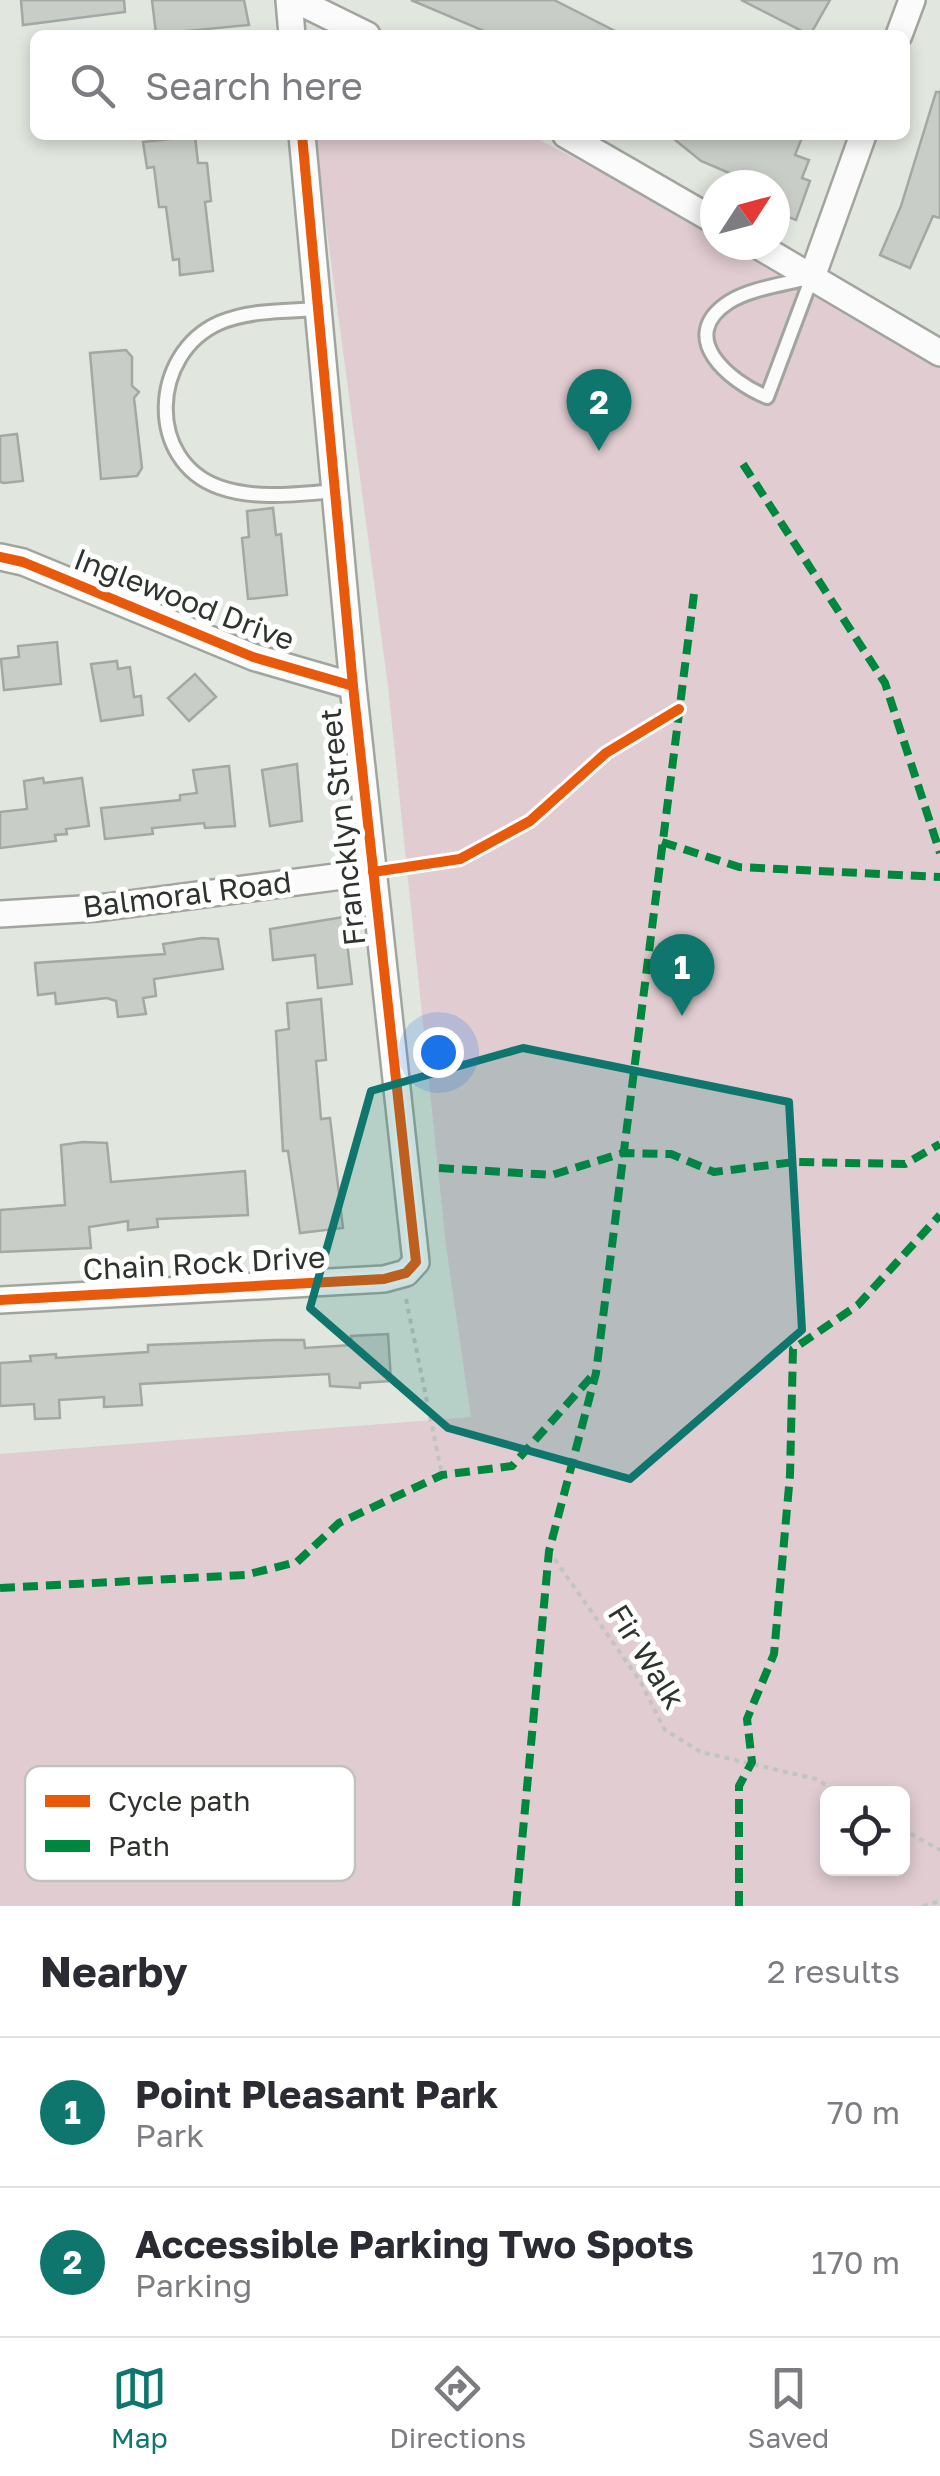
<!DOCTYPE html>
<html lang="en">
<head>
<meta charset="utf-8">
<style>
	body { margin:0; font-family:"Golos Text",sans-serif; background:#f7f7f7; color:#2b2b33 }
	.controls { position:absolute; right:30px; bottom:30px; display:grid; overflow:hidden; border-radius:15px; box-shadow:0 5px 15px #0003 }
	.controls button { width:90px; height:90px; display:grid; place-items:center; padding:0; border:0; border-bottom:2px solid #e1e1e2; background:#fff; color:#2b2b33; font:50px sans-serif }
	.compass { position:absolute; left:700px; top:170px; width:90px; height:90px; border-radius:50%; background:#fff; box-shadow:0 5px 15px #0003; rotate:54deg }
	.you { position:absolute; left:438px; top:1052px; width:35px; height:35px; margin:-25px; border:8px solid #fff; border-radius:50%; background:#1a73e8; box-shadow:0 0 0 15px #1a73e833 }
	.badge { display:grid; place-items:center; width:65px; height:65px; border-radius:50%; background:#0f766e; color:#fff; font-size:32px; font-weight:700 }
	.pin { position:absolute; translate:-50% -82px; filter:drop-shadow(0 2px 5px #0008) }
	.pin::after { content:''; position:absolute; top:52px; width:35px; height:30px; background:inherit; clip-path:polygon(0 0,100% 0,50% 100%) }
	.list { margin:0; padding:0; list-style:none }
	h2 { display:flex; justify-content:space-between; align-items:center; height:130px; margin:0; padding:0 40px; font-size:42px }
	h2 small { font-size:32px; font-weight:400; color:#7c7c81 }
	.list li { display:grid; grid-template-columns:65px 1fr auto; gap:30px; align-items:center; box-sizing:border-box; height:150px; padding:0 40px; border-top:2px solid #e1e1e2 }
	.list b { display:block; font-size:38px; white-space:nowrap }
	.list p { margin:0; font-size:32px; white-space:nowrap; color:#7c7c81 }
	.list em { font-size:32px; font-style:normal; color:#7c7c81 }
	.icon { flex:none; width:55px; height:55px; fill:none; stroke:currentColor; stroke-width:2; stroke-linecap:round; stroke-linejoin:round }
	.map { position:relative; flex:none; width:940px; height:1906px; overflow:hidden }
	.search { position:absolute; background:#fff; box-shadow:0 5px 15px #0003; left:30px; right:30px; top:30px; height:110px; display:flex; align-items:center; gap:25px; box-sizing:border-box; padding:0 35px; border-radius:15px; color:#7c7c81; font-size:38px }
	.sheet { height:430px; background:#fff }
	nav { display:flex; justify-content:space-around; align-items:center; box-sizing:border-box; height:140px; border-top:2px solid #e1e1e2; background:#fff; font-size:28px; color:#7c7c81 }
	nav a { display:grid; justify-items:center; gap:5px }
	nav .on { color:#0f766e }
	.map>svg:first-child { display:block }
	.green { fill:#e0ccd1; fill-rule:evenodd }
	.building { fill:#c9cdc7; stroke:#a4a8a2; stroke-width:2.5 }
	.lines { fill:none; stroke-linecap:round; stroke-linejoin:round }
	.service-casing { stroke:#a1a59e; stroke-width:18 }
	.minor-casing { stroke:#a1a59e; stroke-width:30 }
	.path { stroke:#c2c4c1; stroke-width:4; stroke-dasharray:5 5; stroke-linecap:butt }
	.service { stroke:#fafbfa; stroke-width:12 }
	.minor { stroke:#fafbfa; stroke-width:25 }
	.quiet { stroke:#00873e; stroke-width:8; stroke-dasharray:15 8; stroke-linecap:butt }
	.cycleway-casing { stroke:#fff; stroke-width:16 }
	.cycleway { stroke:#e8590c; stroke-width:10 }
	.marked { fill:#0f766e; fill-opacity:0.2; stroke:#0f766e; stroke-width:8; stroke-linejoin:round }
	.labels { text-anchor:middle; stroke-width:10; stroke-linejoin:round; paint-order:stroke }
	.street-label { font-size:30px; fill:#2f332e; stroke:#fff }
	.key { fill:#fff; stroke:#c1c2c0; stroke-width:2.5 }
	.key-label { font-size:28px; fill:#2f332e }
</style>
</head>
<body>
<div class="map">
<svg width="940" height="1906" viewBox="0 0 940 1906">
	<rect width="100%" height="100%" fill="#e1e6de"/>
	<path class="green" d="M 314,135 L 530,135 L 715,231 L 715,245 C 777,245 885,325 940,360 L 940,1906 L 0,1906 L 0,1454 L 471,1417 L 446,1246 L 388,686 ZM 828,1794 L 902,1794 L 902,1868 L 828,1868 Z"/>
	<g class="building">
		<polygon points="21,0 124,0 125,12 23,25"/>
		<polygon points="152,0 244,0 249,25 156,34"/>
		<polygon points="411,0 554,0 623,35 479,35 482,30"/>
		<polygon points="741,0 830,0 810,35"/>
		<polygon points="936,92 940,92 940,218 933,216 910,268 880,255 901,206"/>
		<polygon points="669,135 803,135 795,155 809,160 802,178 810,181 796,220 775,212 775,185 757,185 701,161"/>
		<polygon points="195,136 198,163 207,163 211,201 205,202 213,271 180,275 179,259 173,260 166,207 159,207 154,167 147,168 143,142"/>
		<polygon points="126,350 132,357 132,386 139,392 134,398 142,468 137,476 101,479 90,353"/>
		<polygon points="17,434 23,481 4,483 0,482 0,436"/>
		<polygon points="273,508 276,535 281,534 287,595 248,599 242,538 249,537 247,511"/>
		<polygon points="57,642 61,684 4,690 1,659 19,657 18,646"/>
		<polygon points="117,661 118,669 130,667 134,697 141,696 143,715 101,721 91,664"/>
		<polygon points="195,674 216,697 189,721 168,698"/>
		<polygon points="297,764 302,821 270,826 262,770"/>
		<polygon points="229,766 235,826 205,828 204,823 152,828 153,834 105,839 101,808 180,800 180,795 197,793 193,770"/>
		<polygon points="43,778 44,783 82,778 89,826 66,829 67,834 55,835 56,841 0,848 0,812 27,809 24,781"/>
		<polygon points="344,917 352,984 318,988 315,955 273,960 270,929"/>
		<polygon points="202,938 218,939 223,969 154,979 156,996 143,998 146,1014 118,1017 116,1001 107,998 56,1004 55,993 38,995 35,963 165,954 163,944"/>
		<polygon points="321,999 326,1060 316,1061 321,1119 330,1118 343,1228 300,1233 288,1151 283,1151 276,1031 289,1029 287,1003"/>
		<polygon points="83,1142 107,1143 111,1182 245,1171 248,1215 157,1219 158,1227 128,1230 128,1221 89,1227 91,1248 0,1252 0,1210 65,1205 61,1145"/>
		<polygon points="388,1334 391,1381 360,1383 360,1388 330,1386 329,1374 140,1384 142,1405 104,1407 104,1397 59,1400 60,1418 35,1419 34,1404 0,1406 0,1363 31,1361 30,1356 56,1354 56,1358 148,1352 148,1345 276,1340 304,1340 305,1348 352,1345 351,1336"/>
	</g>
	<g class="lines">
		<defs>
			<g id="service">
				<path d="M 812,277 L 767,397 C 730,382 675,337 729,302 C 751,288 787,284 812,277 Z"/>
				<path d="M 319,309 C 287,311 249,310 219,323 C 150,354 146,461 219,487 C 255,500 298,494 335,491"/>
			</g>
			<g id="minor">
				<polyline points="289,0 292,35"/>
				<polyline points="296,0 367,35"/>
				<polyline points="899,35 912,0"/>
				<polyline points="566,135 715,221"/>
				<polyline points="757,245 940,353"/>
				<polyline points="812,277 863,135"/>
				<polyline points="0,557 23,562 253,657 353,686"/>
				<polyline points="0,914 98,908 373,872"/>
				<polyline points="0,1300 384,1279 406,1273 416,1262 353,686 302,135"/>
			</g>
		</defs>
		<use href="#service" class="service-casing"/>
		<use href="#minor" class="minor-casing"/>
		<g class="path">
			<polyline points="406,1299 442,1475"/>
			<polyline points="549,1551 640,1681 665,1730 701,1752 816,1779 841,1794"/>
			<polyline points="902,1829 940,1850"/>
			<polyline points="923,1906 940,1901"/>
		</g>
		<use href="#service" class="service"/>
		<use href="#minor" class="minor"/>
		<g class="quiet">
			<polyline points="743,464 885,683 940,853"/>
			<polyline points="662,842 739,867 940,877"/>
			<polyline points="439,1168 552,1175 623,1153 671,1154 714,1172 794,1162 905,1164 940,1144"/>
			<polyline points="0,1588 245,1575 297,1562 339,1523 442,1475 512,1466 592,1376"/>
			<polyline points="516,1906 549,1551 596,1373 694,594"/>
			<polyline points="739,1906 739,1786 752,1762 747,1719 774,1654 790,1475 793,1349 858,1305 940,1215"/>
		</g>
		<defs>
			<g id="cycleway">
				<polyline points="0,557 23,562 253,657 353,686"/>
				<polyline points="373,872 460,859 530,821 606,753 679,709"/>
				<polyline points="0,1300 384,1279 406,1273 416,1262 353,686 302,135"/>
			</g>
		</defs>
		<use href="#cycleway" class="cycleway-casing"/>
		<use href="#cycleway" class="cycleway"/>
	</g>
	<path class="marked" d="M 523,1048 L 789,1102 L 802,1330 L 630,1479 L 448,1428 L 310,1308 L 371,1091 Z"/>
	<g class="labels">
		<g class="street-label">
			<text transform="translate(184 600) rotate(21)" y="10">Inglewood Drive</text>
			<text transform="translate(343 827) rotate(-96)" y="10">Francklyn Street</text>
			<text transform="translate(187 895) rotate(-7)" y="10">Balmoral Road</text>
			<text transform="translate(204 1264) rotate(-3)" y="10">Chain Rock Drive</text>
			<text transform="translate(646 1657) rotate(58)" y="10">Fir Walk</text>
		</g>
	</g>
	<rect x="25" y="1766" width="330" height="115" rx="15" class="key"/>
	<rect x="45" y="1795" width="45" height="12" fill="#e8590c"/>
	<rect x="45" y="1840" width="45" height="12" fill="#00873e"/>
	<g class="key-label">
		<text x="108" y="1811">Cycle path</text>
		<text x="108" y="1856">Path</text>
	</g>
</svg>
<div class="controls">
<button><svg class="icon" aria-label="locate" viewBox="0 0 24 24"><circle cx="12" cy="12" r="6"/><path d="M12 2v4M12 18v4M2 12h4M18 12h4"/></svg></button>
</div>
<svg class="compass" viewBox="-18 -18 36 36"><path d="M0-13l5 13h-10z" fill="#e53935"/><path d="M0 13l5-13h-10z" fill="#7c7c81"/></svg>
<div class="you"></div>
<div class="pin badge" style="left:682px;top:1016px">1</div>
<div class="pin badge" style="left:599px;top:451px">2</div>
<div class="search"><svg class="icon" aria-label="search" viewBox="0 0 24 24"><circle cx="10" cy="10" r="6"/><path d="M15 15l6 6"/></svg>Search here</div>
</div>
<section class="sheet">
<h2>Nearby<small>2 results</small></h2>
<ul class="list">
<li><span class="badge">1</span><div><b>Point Pleasant Park</b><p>Park</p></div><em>70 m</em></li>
<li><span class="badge">2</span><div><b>Accessible Parking Two Spots</b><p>Parking</p></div><em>170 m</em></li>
</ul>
</section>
<nav>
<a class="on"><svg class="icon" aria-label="map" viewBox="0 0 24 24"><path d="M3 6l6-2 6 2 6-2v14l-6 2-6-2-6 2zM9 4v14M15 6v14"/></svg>Map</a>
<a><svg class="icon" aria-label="directions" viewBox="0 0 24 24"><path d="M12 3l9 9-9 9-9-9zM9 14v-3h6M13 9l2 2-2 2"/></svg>Directions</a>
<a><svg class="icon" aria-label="saved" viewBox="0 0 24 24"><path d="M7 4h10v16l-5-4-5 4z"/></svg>Saved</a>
</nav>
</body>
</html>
